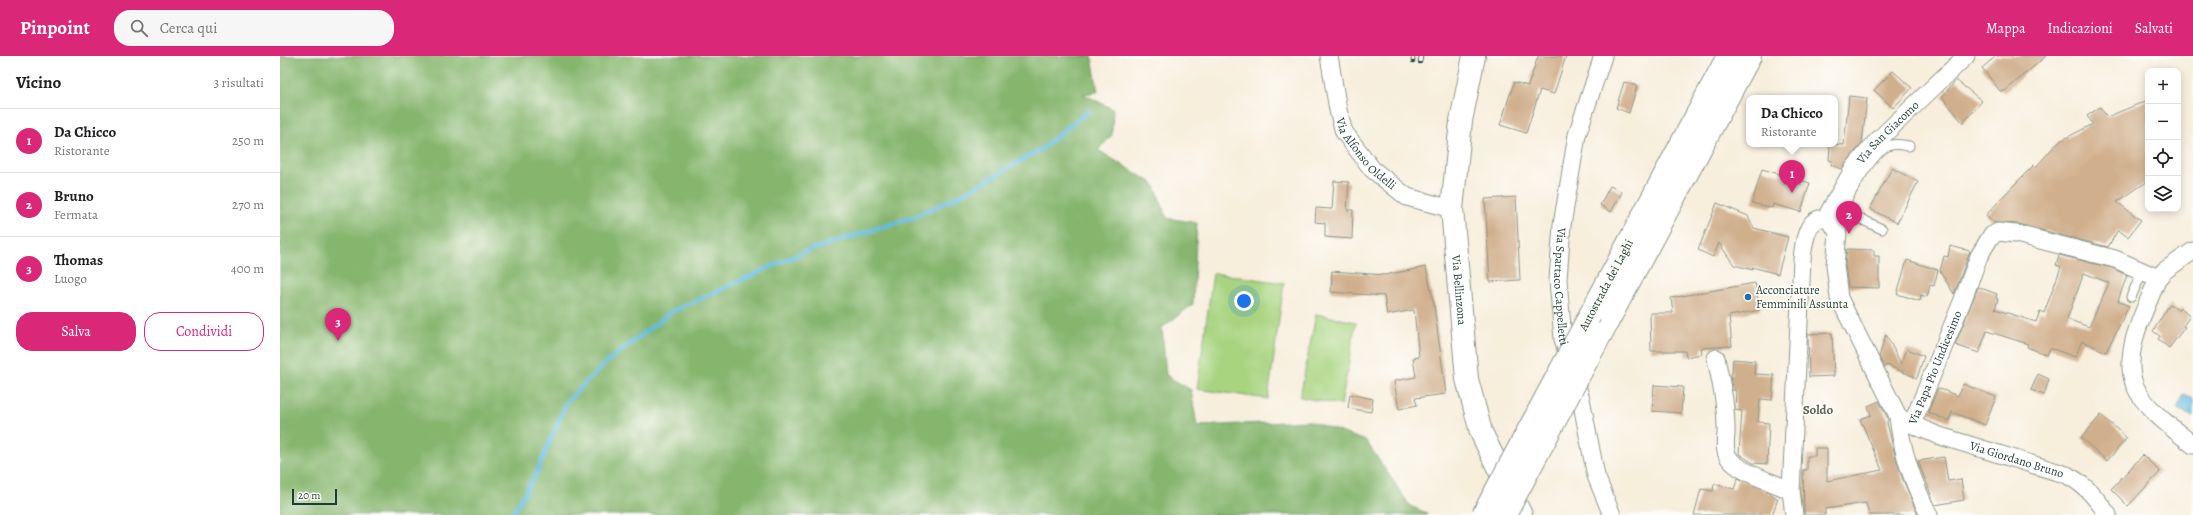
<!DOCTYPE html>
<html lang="it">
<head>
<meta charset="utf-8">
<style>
	body { margin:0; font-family:Alegreya,serif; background:#f6f6f6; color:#202124 }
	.controls { position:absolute; right:12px; top:12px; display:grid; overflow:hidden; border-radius:8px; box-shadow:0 2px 10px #0003 }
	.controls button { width:36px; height:36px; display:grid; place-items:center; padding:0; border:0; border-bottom:1px solid #e0e0e0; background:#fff; color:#202124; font:20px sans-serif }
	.scale { position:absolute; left:12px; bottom:10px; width:45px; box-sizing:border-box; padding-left:4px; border:2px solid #1f3d34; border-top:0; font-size:11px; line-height:14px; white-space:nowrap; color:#1f3d34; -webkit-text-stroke:3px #fdfcf7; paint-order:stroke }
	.you { position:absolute; left:964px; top:245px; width:14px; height:14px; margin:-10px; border:3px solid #fff; border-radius:50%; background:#1a73e8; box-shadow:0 0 0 6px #1a73e833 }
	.badge { display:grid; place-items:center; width:26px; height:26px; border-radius:50%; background:#db2777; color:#fff; font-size:13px; font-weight:700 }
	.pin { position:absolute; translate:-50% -33px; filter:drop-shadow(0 1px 2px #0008) }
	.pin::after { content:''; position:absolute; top:21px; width:14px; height:12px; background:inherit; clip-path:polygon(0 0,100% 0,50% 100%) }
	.popup { position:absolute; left:1466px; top:39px; width:92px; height:52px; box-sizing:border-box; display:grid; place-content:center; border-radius:8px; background:#fff; filter:drop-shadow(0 1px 3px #0005); font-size:13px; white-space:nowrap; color:#757577 }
	.popup b { font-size:15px; color:#202124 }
	.popup::after { content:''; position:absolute; left:50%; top:100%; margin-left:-8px; border:8px solid transparent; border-top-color:#fff }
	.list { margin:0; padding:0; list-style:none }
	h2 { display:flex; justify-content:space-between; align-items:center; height:52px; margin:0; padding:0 16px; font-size:17px }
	h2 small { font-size:13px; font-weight:400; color:#757577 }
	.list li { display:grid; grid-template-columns:26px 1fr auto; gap:12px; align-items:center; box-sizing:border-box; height:64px; padding:0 16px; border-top:1px solid #e0e0e0 }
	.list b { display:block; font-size:15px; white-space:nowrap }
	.list p { margin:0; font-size:13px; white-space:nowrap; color:#757577 }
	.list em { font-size:13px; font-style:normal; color:#757577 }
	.actions { display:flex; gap:8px; padding:12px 16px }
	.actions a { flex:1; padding:9px 0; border:1px solid #db2777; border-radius:16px; text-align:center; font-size:14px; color:#db2777 }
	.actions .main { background:#db2777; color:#fff }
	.icon { flex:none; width:22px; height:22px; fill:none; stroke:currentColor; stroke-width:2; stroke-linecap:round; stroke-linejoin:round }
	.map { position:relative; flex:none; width:1913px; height:459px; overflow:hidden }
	header { display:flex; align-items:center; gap:24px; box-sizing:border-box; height:56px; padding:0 20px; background:#db2777; color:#fff }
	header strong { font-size:19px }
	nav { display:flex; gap:22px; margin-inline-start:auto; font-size:14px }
	.search { width:280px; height:36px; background:#f6f6f6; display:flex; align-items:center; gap:10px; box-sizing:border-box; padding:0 14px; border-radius:16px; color:#757577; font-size:15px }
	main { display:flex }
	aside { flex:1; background:#fff }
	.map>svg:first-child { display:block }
	.green { fill:#a8d480; stroke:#64885a }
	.forest { fill:#86b66e; stroke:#527a51 }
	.water { fill:#63bbe0; stroke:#417c8a }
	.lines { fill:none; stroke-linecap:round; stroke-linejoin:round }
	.stream { stroke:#63bbe0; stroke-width:4.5 }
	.building { fill:#d0af8c; fill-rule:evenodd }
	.service-casing { stroke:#8b9688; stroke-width:11 }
	.minor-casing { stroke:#8b9688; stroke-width:19 }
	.primary-casing { stroke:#8b9688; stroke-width:24 }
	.motorway-casing { stroke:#8b9688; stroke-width:24 }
	.service { stroke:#fff; stroke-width:9 }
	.minor { stroke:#fff; stroke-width:17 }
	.primary { stroke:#fff; stroke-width:22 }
	.motorway { stroke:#fff; stroke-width:22 }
	.rail-casing { stroke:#1f3d34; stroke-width:4.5 }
	.rail { stroke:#fdfcf7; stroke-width:3; stroke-dasharray:9; stroke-linecap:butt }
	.motorway-bridge-casing { stroke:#8b9688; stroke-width:24; stroke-linecap:butt }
	.motorway-bridge { stroke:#fff; stroke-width:22 }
	.poi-dot { fill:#1f6fb2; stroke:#fdfcf7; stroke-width:1.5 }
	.labels { text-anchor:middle; stroke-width:3.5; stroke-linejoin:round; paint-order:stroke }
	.street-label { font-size:12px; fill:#1f3d34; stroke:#fdfcf7 }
	.poi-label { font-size:12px; fill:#1f3d34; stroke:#fdfcf7; text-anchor:start }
	.neighbourhood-label { font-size:13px; font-weight:bold; fill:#5d6553; stroke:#fdfcf7 }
</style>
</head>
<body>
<header>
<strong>Pinpoint</strong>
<div class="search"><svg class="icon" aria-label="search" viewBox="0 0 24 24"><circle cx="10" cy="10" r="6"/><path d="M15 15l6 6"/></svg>Cerca qui</div>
<nav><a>Mappa</a><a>Indicazioni</a><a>Salvati</a></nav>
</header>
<main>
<aside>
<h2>Vicino<small>3 risultati</small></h2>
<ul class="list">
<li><span class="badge">1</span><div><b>Da Chicco</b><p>Ristorante</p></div><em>250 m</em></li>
<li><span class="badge">2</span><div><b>Bruno</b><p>Fermata</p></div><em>270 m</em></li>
<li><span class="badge">3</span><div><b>Thomas</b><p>Luogo</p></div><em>400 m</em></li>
</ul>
<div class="actions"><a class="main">Salva</a><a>Condividi</a></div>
</aside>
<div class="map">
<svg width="1913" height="459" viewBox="0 0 1913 459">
	<rect width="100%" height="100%" fill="#fdfcf7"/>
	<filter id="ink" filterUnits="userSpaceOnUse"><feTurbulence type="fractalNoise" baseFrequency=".025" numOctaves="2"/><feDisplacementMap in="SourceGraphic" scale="8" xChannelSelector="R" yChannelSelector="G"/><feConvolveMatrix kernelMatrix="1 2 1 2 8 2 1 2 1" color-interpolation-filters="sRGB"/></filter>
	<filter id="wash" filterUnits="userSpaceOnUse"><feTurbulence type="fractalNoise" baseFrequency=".012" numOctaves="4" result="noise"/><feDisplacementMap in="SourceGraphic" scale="16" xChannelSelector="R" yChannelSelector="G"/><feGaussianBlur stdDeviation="0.9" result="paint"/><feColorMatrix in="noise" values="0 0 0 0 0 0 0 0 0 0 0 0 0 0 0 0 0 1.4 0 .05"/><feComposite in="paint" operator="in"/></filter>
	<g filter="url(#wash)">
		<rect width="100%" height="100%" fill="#f7eedc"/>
		<g class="green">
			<polygon points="933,217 1004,227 988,343 917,333"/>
			<polygon points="1036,258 1076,266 1061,349 1020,341"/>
		</g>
		<polygon class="forest" points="0,0 812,0 818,36 803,38 833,53 832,79 818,94 874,128 887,162 917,167 913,248 882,272 886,319 911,334 917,370 1029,365 1086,385 1130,450 1147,457 1147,459 0,459"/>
		<polygon class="water" points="1904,339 1913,343 1913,361 1897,353"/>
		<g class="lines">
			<polyline class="stream" points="232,459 257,416 287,345 328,305 391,256 524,196 634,161 679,140 760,94 808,55"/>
		</g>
		<g id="blocks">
			<g class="building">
				<polygon points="1258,0 1286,0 1274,38 1260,34 1246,77 1220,69 1234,26 1248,30"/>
				<polygon points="1716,0 1766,0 1725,35 1720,35 1702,12"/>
				<polygon points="1613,15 1632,32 1613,52 1594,34"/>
				<polygon points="1676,24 1702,45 1683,67 1662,41"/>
				<polygon points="1344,26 1357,30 1349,57 1336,52"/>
				<polygon points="1569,40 1587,42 1582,87 1562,113 1551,109 1552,105 1549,104 1550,88 1564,89"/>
				<polygon points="1868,44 1868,125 1837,146 1861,164 1848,181 1838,174 1828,191 1738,168 1715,167 1706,159 1733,130 1754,109 1756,111 1778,86 1813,68 1807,60 1820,51 1827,61"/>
				<polygon points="1612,112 1638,126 1617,167 1590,153"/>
				<polygon points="1482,113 1530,127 1521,156 1493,148 1492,152 1472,147"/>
				<polygon points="1054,125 1069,126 1067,154 1073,154 1072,183 1045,181 1045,167 1035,166 1036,152 1052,153"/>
				<polygon points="1330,130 1342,136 1331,156 1320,149"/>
				<polygon points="1236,141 1240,224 1210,226 1205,143"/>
				<polygon points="1437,147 1468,160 1474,172 1508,181 1498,218 1472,211 1473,214 1454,209 1439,187 1433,201 1418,194"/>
				<polygon points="1670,190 1690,195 1674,238 1660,215 1664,200 1668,201"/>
				<polygon points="1567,193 1594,194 1594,200 1599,200 1599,232 1568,231 1565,209"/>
				<path d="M 1779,199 L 1832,212 L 1847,219 L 1838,245 L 1849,250 L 1826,296 L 1802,285 L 1795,301 L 1770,292 L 1767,299 L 1747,291 L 1748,288 L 1707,275 L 1699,297 L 1675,289 L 1698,231 L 1717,238 L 1716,242 L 1718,243 L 1715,253 L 1756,266 L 1760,255 L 1764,257 L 1781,211 L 1776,209 ZM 1804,217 L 1829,227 L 1809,271 L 1787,263 Z"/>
				<polygon points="1627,204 1658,214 1654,230 1650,229 1647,241 1641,239 1640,245 1617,238"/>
				<polygon points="1146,211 1154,249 1166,338 1135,342 1137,349 1119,353 1114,325 1136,321 1133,302 1139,301 1134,254 1107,259 1104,240 1051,236 1052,215 1105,219"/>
				<polygon points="1475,227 1480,254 1449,260 1452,290 1421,292 1422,298 1406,301 1405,295 1371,295 1370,257 1393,257 1391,242"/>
				<polygon points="1890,248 1899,255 1900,252 1910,260 1903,270 1905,271 1889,292 1878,283 1880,280 1873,275"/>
				<polygon points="1552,277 1554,320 1529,321 1528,278"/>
				<polygon points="1606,278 1621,308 1627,293 1644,300 1637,322 1607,309 1604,311 1599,301"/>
				<polygon points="1453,303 1475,305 1474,318 1494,319 1492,344 1480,343 1478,366 1489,367 1487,408 1473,407 1459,398 1462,355 1455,354 1456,334 1452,334 1450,318 1452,318"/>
				<polygon points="1758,318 1769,323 1764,339 1751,334"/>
				<polygon points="1683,328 1716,341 1705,369 1672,356 1669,365 1648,356 1658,332 1678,340"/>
				<polygon points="1374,329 1403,331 1401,357 1372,355"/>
				<polygon points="1070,338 1093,343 1091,356 1068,352"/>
				<polygon points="1599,345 1608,363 1607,367 1619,414 1638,459 1589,459 1586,447 1545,453 1545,459 1524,459 1523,414 1527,414 1527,400 1535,400 1535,392 1547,392 1547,425 1602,414 1580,363 1591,359 1588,350"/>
				<polygon points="1821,359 1847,382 1827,405 1801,382"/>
				<polygon points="1863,399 1880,416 1848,450 1831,433"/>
				<polygon points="1664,401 1668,425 1681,423 1684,444 1655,449 1638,405"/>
				<polygon points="1458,422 1487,435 1498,443 1492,459 1414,459 1421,433 1433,435 1434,428 1454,433"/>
			</g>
		</g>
	</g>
	<g filter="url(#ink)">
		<use href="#blocks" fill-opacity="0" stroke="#8b9688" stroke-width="1"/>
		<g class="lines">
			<defs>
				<g id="service">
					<polyline points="1562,154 1602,173"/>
					<path d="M 1553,169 C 1564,150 1589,98 1608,90 C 1615,87 1622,89 1629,90"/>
					<polyline points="1851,241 1863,214"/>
				</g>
				<g id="minor">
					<path id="s1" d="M 1049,0 L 1058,54 L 1064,76 L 1092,113 L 1127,141 L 1172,153"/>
					<path id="s2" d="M 1323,0 L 1297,79 L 1282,169 L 1278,224 L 1283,283 L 1301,343 L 1316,420 L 1332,459"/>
					<path id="s3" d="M 1545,163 L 1574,112 L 1595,87 L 1686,0"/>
					<path d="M 1913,195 L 1884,215 L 1878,222 C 1866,253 1841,296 1855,330 C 1864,352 1895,374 1913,389"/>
					<path d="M 1436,302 C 1441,327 1447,352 1446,378 C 1445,386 1444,395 1449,402 C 1459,417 1494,426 1511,435"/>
					<path d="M 1618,360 C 1621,393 1634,429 1649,459"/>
					<path id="s4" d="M 1632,368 L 1682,246 L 1699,200 L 1711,180 L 1718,176 L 1736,178 L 1835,203 L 1878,222"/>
					<path id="s5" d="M 1514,459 L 1511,435 L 1522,204 C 1523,192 1526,159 1545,163 C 1551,165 1555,171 1558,177 L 1555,209 L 1559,242 L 1618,360 L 1626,366 L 1657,379 L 1787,419 C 1806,429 1816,442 1828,459"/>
				</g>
				<g id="primary">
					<path id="s6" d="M 1194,0 L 1181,65 L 1172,153 L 1187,323 L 1201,376 L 1241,459"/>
				</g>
				<g id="motorway">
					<polyline points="1310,259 1448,0"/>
					<polyline points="1321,278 1470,0"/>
				</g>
			</defs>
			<use href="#service" class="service-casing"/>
			<use href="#minor" class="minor-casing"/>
			<use href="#primary" class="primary-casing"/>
			<use href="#motorway" class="motorway-casing"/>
			<use href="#service" class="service"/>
			<use href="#minor" class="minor"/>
			<use href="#primary" class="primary"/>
			<use href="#motorway" class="motorway"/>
			<defs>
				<g id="rail">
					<polyline points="1133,5 1133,0"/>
					<polyline points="1140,6 1141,0"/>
				</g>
			</defs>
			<use href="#rail" class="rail-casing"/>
			<use href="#rail" class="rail"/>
			<defs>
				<g id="motorway-bridge">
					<polyline points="1203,459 1310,259"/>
					<polyline points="1225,459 1321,278"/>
				</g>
			</defs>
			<use href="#motorway-bridge" class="motorway-bridge-casing"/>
			<use href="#motorway-bridge" class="motorway-bridge"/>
		</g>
	</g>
	<circle class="poi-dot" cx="1468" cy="241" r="4"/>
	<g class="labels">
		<g class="street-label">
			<text dy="4" stroke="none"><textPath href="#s3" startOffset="108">Via San Giacomo</textPath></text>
			<text dy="4" stroke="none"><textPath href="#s1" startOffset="108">Via Alfonso Oldelli</textPath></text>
			<text transform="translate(1326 229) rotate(-62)" y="4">Autostrada dei Laghi</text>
			<text dy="4" stroke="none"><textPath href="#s2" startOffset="236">Via Spartaco Cappelletti</textPath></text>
			<text dy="4" stroke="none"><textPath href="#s6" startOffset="236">Via Bellinzona</textPath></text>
			<text dy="4" stroke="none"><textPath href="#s4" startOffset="61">Via Papa Pio Undicesimo</textPath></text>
			<text dy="4" stroke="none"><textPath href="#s5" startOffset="652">Via Giordano Bruno</textPath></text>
		</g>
		<g class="poi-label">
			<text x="1476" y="238">Acconciature<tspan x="1476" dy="14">Femminili Assunta</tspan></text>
		</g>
		<g class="neighbourhood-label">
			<text x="1538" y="358">Soldo</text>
		</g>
	</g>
</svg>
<div class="controls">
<button>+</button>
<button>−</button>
<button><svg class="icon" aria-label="locate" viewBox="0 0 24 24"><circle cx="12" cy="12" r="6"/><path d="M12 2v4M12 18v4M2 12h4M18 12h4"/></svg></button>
<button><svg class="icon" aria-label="layers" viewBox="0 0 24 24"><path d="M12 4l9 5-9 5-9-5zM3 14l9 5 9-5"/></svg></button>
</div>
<div class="scale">20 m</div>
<div class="you"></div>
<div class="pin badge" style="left:1512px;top:137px">1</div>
<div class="popup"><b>Da Chicco</b>Ristorante</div>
<div class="pin badge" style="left:1569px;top:178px">2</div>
<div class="pin badge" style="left:58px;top:285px">3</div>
</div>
</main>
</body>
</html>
